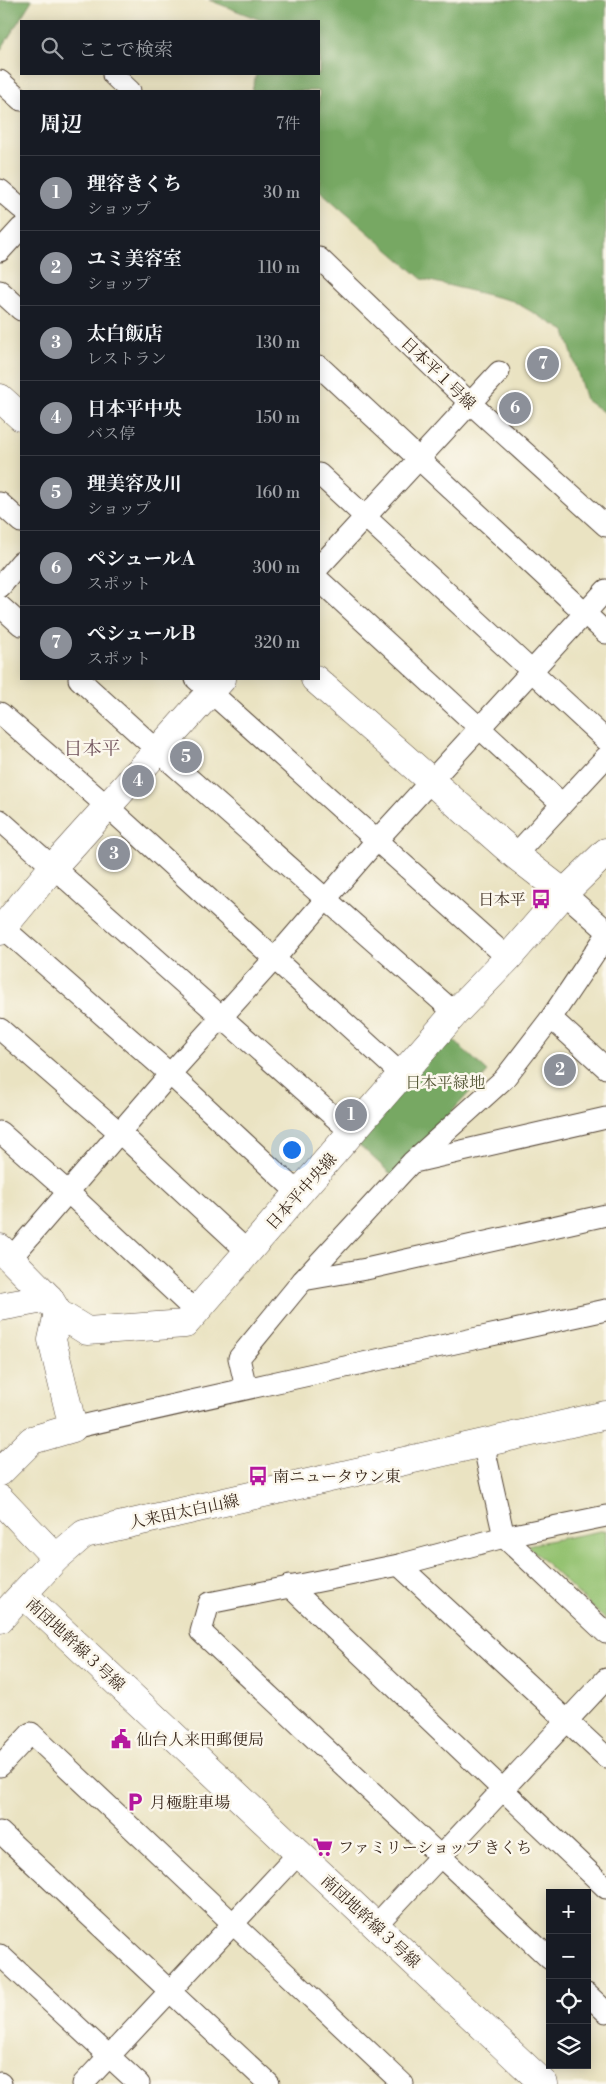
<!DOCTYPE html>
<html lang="ja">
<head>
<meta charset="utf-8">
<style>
	body { margin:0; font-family:"Libre Bodoni","Noto Serif JP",serif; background:#20242c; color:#f1f3f6 }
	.controls { position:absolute; right:15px; bottom:15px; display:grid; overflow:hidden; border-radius:0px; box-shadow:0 2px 12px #0003 }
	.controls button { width:45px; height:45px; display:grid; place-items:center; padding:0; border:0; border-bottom:1px solid #363941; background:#171b24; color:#f1f3f6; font:25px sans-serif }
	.you { position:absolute; left:291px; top:1149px; width:18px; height:18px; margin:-12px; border:4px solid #fff; border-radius:50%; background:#1a73e8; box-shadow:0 0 0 8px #1a73e833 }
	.badge { display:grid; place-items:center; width:32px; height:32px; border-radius:50%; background:#8c9099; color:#fff; font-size:16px; font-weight:700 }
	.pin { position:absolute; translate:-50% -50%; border:2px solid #fff; box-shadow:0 1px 5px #0006 }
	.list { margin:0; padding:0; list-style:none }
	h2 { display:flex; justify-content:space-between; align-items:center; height:65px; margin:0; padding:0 20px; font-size:21px }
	h2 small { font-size:16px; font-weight:400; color:#9ea1a6 }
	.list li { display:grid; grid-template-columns:32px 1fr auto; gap:15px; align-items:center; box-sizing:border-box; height:75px; padding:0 20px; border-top:1px solid #363941 }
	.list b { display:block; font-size:19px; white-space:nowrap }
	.list p { margin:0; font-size:16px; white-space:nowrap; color:#9ea1a6 }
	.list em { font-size:16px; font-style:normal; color:#9ea1a6 }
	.icon { flex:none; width:28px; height:28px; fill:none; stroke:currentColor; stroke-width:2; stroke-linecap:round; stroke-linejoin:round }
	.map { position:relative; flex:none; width:606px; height:2084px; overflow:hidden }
	.search { position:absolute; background:#171b24; box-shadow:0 2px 12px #0003; left:20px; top:20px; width:300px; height:55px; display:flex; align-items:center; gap:12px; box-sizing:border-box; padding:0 18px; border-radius:0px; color:#9ea1a6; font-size:19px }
	.panel { position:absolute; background:#171b24; box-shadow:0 2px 12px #0003; left:20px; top:90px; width:300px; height:590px; border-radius:0px }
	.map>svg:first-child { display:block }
	.green { fill:#94c271; stroke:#687648 }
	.forest { fill:#77a863; stroke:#596940 }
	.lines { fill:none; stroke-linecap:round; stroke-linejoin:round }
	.street-casing { stroke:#554637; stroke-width:23 }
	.secondary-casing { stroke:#554637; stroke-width:29 }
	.street { stroke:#fff; stroke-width:21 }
	.secondary { stroke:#fff; stroke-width:28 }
	.labels { text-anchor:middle; stroke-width:5; stroke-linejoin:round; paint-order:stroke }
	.street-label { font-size:16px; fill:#3b2a1e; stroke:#fbf7ec }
	.poi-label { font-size:16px; fill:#3b2a1e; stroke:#fbf7ec; text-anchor:start }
	.park-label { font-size:16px; fill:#565837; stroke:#fbf7ec }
	.quarter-label { font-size:19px; fill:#71545c; stroke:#fbf7ec }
</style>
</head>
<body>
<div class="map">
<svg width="606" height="2084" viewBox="0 0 606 2084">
	<rect width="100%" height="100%" fill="#fbf7ec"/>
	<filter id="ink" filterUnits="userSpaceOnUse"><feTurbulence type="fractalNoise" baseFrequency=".02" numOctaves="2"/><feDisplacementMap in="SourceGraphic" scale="10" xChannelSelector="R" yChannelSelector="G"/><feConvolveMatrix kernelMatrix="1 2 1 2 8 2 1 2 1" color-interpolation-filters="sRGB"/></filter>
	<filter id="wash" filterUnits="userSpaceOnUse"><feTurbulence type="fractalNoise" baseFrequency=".0096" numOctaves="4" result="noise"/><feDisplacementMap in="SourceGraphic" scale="20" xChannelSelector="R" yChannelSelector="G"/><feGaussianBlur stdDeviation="1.12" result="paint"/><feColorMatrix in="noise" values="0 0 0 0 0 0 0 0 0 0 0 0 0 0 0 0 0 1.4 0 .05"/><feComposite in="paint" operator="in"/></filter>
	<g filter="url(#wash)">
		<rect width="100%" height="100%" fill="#eae3c2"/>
		<polygon class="green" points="606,1530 606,1620 527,1545"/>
		<g class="forest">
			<polygon points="0,0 32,0 0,51"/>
			<polygon points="209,0 606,0 606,414 586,400 565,331 513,301 422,279 319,190 319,91 252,91 256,74 319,74 319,21 263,21"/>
			<polygon points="450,1037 488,1072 393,1176 355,1141"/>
		</g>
	</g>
	<g filter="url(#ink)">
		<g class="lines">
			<defs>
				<g id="street">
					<polyline points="113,75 130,91"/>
					<polyline points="0,81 21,100"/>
					<polyline points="0,190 21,208"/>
					<polyline points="0,251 21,228"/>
					<polyline points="319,258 469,402 606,526"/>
					<polyline points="0,291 21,310"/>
					<polyline points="319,366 606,633"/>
					<polyline points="319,474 606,740"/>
					<polyline points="0,503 21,522"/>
					<polyline points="319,567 499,372"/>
					<polyline points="319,580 562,804"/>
					<polyline points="0,587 21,562"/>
					<polyline points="0,606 21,625"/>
					<polyline points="79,679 158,751 455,1013"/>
					<polyline points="196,679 508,958"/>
					<polyline points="0,713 108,807 402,1075"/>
					<polyline points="0,820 352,1133"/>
					<polyline points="515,855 606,757"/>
					<polyline points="564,893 606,930"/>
					<polyline points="0,925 170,1074 298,1193"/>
					<polyline points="551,1018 606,1068"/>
					<polyline points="0,1029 120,1133 247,1251"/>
					<polyline points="0,1132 68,1192 195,1311"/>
					<polyline points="414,1162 606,1118"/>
					<polyline points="11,1258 170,1074 275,958 376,841 606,590"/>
					<polyline points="303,1280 366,1269 606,1215"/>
					<polyline points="246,1388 239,1358 303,1280 412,1162 504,1079 551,1018 606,936"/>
					<path d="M 73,1428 C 250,1387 428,1349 606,1310"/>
					<polyline points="483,1443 504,1537 606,1633"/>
					<polyline points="399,1565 606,1757"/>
					<polyline points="289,1586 606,1888"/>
					<polyline points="0,1766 31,1733 403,2084"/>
					<polyline points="0,1832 269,2084"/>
					<polyline points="376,1925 606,1679"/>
					<polyline points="0,1955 139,2084"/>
					<polyline points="550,1959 201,1632 209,1603 399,1565 504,1537 606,1516"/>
					<polyline points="587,1994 606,2012"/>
					<polyline points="0,2083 1,2084"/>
					<polyline points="83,2084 299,1853"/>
				</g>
				<g id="secondary">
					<polyline points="0,398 21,417"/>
					<polyline points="315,679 515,855 564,893"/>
					<polyline points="0,931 53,867 222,679"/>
					<polyline points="0,1248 49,1298 58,1313 87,1331 185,1324 455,1013 508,958 564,893 606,852"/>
					<polyline points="0,1307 49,1298"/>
					<polyline points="0,1472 32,1440 73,1428 52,1340 58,1313"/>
					<polyline points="0,1499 56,1558"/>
					<polyline points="23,1594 544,2084"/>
					<polyline points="0,1619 56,1558 84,1534 606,1415"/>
				</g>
			</defs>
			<use href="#street" class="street-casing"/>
			<use href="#secondary" class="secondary-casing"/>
			<use href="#street" class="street"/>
			<use href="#secondary" class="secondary"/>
		</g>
	</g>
	<defs>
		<symbol id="bus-bare" viewBox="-9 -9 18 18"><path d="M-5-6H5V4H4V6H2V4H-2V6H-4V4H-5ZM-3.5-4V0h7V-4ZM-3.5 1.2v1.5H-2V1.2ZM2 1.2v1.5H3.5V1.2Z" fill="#b5179e" stroke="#fbf7ec" stroke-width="2.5" paint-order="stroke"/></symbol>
		<symbol id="civic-bare" viewBox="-9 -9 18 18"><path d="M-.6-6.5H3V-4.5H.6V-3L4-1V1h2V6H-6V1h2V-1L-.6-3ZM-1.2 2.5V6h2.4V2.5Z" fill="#b5179e" stroke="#fbf7ec" stroke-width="2.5" paint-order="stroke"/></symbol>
		<symbol id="parking-bare" viewBox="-9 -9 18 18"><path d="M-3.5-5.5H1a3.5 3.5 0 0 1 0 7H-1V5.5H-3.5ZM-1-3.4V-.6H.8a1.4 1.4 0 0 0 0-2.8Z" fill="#b5179e" stroke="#fbf7ec" stroke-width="2.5" paint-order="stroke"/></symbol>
		<symbol id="supermarket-bare" viewBox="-9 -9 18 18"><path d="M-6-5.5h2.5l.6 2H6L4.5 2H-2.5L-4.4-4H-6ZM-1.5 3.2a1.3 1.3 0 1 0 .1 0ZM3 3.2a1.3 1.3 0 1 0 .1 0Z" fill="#b5179e" stroke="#fbf7ec" stroke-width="2.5" paint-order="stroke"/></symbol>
	</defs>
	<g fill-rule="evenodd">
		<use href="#bus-bare" x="527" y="885" width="28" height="28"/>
		<use href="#bus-bare" x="244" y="1462" width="28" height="28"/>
		<use href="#civic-bare" x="107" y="1725" width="28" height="28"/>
		<use href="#parking-bare" x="121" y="1788" width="28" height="28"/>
		<use href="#supermarket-bare" x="309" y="1833" width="28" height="28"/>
	</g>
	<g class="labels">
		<g class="street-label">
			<text transform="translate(439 373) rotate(44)" y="6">日本平１号線</text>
			<text transform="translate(301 1191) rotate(-48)" y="6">日本平中央線</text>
			<text transform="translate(184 1511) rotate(-12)" y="6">人来田太白山線</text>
			<text transform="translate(76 1644) rotate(43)" y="6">南団地幹線３号線</text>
			<text transform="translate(371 1921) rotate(43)" y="6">南団地幹線３号線</text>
		</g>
		<g class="poi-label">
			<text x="526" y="905" text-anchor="end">日本平</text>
			<text x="273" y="1482">南ニュータウン東</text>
			<text x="136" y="1745">仙台人来田郵便局</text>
			<text x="150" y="1808">月極駐車場</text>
			<text x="338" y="1853">ファミリーショップ きくち</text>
		</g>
		<g class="park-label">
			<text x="445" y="1088">日本平緑地</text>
		</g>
		<g class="quarter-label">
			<text x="92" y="755">日本平</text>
		</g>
	</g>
</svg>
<div class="controls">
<button>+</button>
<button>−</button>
<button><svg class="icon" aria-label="locate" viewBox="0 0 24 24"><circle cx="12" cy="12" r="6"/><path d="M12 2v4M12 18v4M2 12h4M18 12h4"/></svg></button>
<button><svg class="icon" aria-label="layers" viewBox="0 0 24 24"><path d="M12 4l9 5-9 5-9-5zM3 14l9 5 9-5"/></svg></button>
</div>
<div class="you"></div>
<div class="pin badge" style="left:351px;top:1115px">1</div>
<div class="pin badge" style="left:560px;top:1070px">2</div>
<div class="pin badge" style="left:114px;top:854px">3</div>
<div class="pin badge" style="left:138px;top:781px">4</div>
<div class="pin badge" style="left:186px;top:757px">5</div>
<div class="pin badge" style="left:515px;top:408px">6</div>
<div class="pin badge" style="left:543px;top:364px">7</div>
<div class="search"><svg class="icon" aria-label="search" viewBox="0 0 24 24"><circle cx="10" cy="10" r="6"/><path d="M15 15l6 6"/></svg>ここで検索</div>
<section class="panel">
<h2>周辺<small>7件</small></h2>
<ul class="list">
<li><span class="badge">1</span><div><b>理容きくち</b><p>ショップ</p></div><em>30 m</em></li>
<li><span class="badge">2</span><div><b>ユミ美容室</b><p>ショップ</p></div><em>110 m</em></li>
<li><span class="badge">3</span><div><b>太白飯店</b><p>レストラン</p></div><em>130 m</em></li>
<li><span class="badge">4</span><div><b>日本平中央</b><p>バス停</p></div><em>150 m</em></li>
<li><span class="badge">5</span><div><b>理美容及川</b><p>ショップ</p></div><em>160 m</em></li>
<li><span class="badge">6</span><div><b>ペシュールA</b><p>スポット</p></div><em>300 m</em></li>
<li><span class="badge">7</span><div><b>ぺシュールB</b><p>スポット</p></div><em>320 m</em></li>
</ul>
</section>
</div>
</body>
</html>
